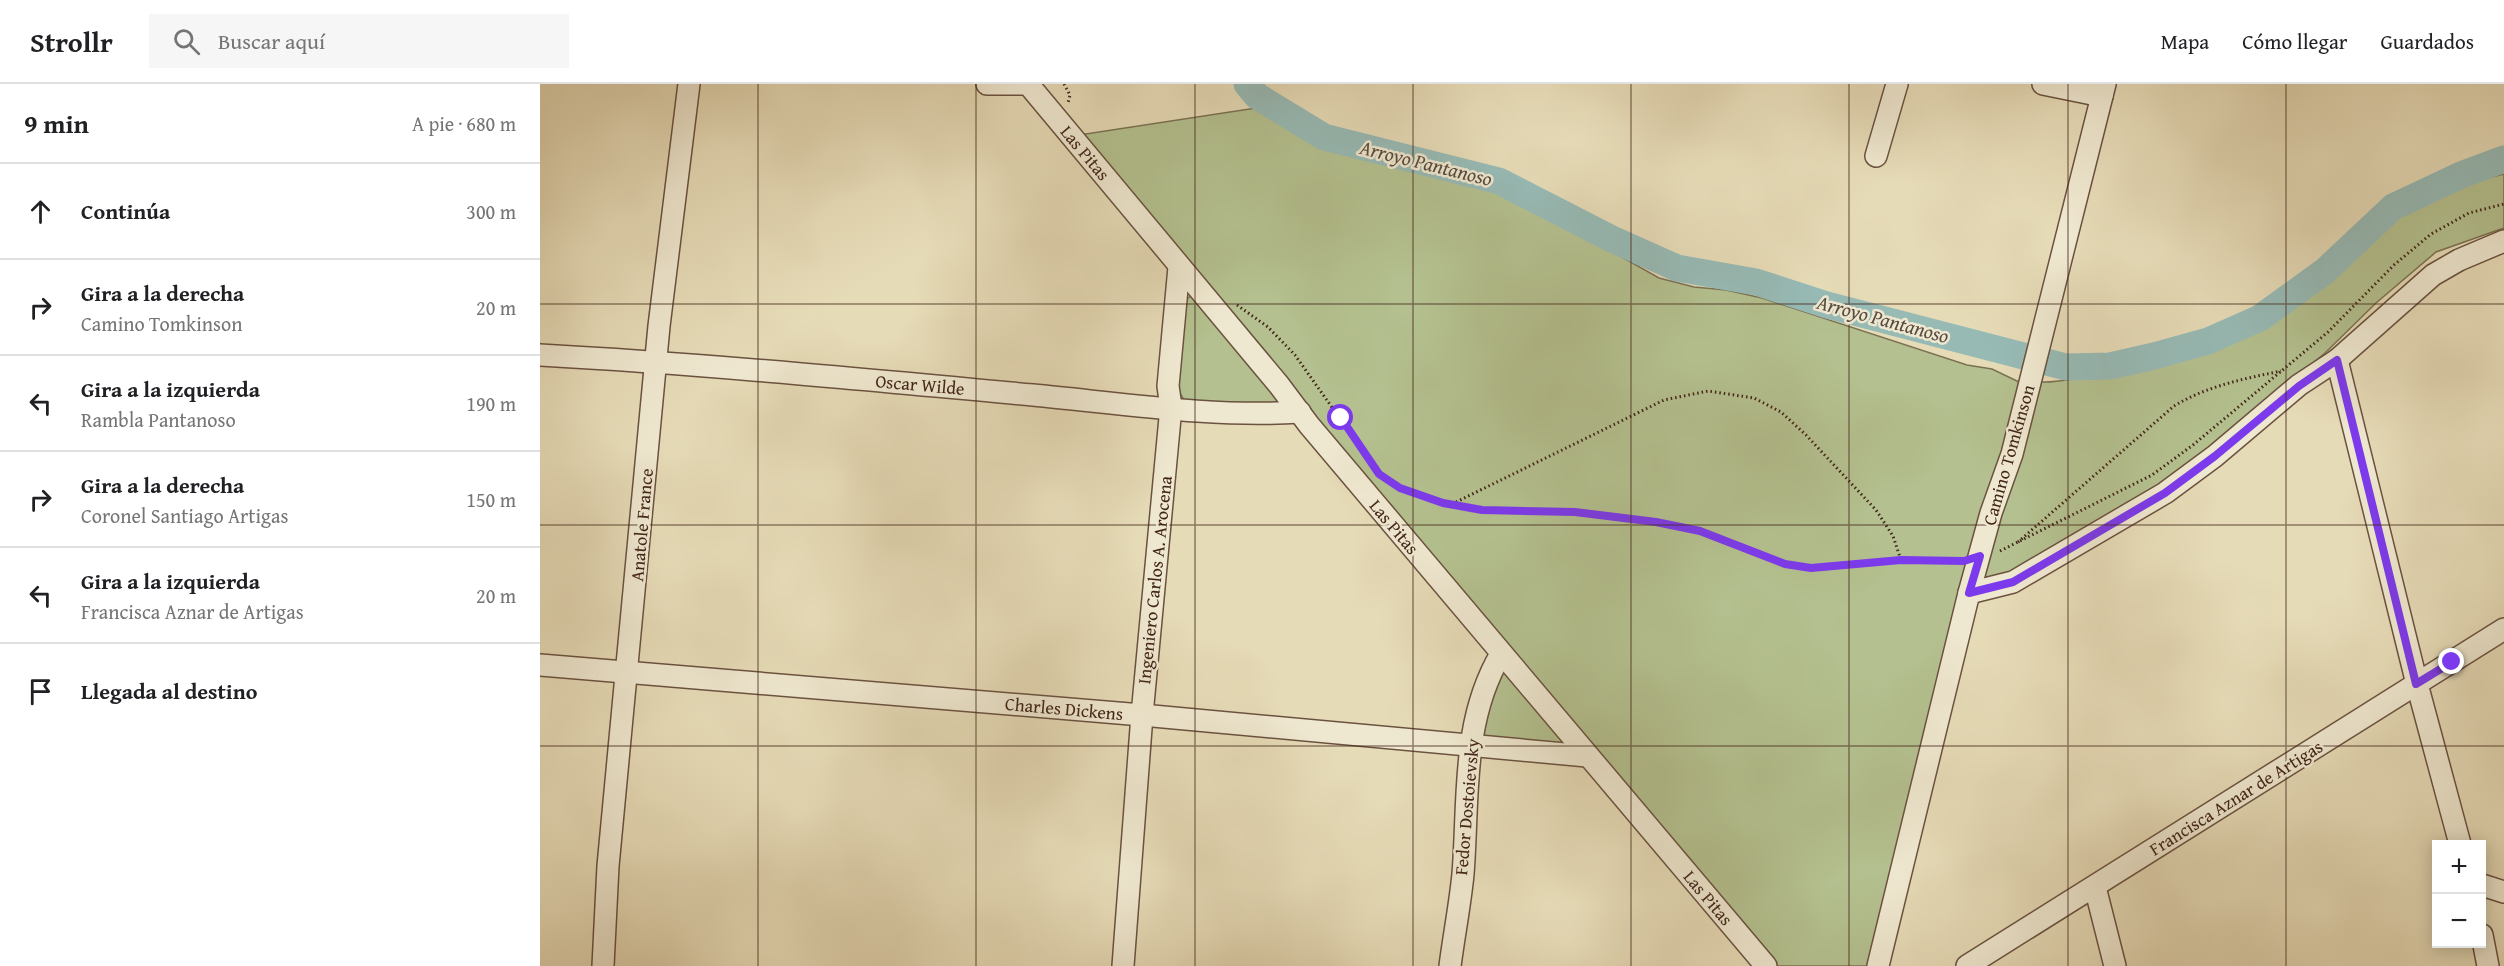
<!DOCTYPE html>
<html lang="es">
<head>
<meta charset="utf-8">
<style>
	body { margin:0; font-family:"Gentium Book Plus",serif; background:#f6f6f6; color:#202124 }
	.controls { position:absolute; right:18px; bottom:18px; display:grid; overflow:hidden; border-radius:0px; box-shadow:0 3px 15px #0003 }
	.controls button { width:54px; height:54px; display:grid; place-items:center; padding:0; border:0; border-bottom:2px solid #e0e0e0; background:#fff; color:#202124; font:30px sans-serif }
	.stop { position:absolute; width:18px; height:18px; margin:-14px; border:4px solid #7c3aed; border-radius:50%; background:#fff }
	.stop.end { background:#7c3aed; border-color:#fff; box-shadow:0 2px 6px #0008 }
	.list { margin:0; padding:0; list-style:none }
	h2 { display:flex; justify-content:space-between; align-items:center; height:78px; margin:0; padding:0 24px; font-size:26px }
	h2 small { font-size:20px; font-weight:400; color:#757577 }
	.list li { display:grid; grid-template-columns:39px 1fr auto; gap:18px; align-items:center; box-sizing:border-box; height:96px; padding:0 24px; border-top:2px solid #e0e0e0 }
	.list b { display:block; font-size:22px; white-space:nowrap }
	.list p { margin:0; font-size:20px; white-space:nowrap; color:#757577 }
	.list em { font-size:20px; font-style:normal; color:#757577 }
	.icon { flex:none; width:33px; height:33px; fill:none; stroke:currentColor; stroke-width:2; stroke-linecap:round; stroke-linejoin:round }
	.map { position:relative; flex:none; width:1964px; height:882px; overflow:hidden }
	header { display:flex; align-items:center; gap:36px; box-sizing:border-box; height:84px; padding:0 30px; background:#fff; border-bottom:2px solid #e0e0e0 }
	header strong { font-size:28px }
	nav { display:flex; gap:33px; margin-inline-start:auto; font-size:21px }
	.search { width:420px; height:54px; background:#f6f6f6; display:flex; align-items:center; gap:15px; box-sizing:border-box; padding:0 21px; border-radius:0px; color:#757577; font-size:22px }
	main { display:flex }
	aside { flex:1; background:#fff }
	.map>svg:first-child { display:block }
	.green { fill:#b4c08f; stroke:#7b7254; stroke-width:1.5 }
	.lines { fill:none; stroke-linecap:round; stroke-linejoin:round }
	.river { stroke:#97bab5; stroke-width:27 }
	.minor-casing { stroke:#6b5240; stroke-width:24 }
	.path { stroke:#422519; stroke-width:3; stroke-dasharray:1.5 3; stroke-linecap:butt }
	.minor { stroke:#efe8d0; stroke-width:21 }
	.route { stroke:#7c3aed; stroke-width:8 }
	.grid { fill:none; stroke:#422519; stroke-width:1.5; stroke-opacity:0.55 }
	.labels { text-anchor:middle; stroke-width:5; stroke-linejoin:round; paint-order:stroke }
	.street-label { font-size:18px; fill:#422519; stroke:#efe8d0 }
	.water-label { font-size:20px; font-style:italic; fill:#574a40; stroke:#efe8d0 }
</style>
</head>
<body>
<header>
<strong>Strollr</strong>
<div class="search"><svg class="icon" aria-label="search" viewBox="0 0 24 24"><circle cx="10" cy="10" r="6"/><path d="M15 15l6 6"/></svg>Buscar aquí</div>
<nav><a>Mapa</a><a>Cómo llegar</a><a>Guardados</a></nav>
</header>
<main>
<aside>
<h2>9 min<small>A pie · 680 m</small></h2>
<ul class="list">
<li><svg class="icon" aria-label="ahead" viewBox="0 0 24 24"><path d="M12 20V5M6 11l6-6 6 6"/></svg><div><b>Continúa</b></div><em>300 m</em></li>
<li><svg class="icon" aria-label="right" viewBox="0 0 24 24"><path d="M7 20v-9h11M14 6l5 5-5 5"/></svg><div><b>Gira a la derecha</b><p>Camino Tomkinson</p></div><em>20 m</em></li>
<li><svg class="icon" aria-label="left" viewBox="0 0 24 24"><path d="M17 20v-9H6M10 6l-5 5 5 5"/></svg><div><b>Gira a la izquierda</b><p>Rambla Pantanoso</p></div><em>190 m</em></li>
<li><svg class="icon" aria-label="right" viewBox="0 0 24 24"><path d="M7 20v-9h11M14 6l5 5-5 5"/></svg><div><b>Gira a la derecha</b><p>Coronel Santiago Artigas</p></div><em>150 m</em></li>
<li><svg class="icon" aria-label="left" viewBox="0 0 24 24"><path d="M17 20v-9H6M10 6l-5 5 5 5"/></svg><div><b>Gira a la izquierda</b><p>Francisca Aznar de Artigas</p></div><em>20 m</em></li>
<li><svg class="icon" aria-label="arrive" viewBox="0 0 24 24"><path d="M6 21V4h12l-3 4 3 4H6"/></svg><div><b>Llegada al destino</b></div></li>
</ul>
</aside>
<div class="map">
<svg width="1964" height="882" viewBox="0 0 1964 882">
	<rect width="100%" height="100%" fill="#e6dbb7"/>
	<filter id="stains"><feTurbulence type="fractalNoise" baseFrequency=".00333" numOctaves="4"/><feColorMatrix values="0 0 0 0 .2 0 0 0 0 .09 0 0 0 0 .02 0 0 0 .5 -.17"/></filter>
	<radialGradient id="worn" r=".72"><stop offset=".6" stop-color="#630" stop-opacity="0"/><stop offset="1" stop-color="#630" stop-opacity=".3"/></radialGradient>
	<g class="green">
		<polygon points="716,24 788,57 857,71 961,110 1018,137 1119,194 1154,203 1186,206 1222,214 1427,281 1452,285 1479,298 1469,353 1334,882 1237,882 539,51"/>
		<path d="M 1964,90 L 1964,144 L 1896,168 L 1836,219 L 1785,269 L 1645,386 L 1452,501 L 1443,494 L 1500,298 C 1520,299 1543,292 1563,290 C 1613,285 1658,276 1704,253 C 1772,219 1819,152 1886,115 C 1910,102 1938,96 1964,90 Z"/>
		<polygon points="651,212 655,212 743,319 737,322 644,316 635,301 644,217"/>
		<polygon points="961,588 967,588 1029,656 1026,663 941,653 951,600"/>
	</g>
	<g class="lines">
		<polyline class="river" points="707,0 717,12 784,53 959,97 1072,155 1137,184 1216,198 1287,221 1526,283 1570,282 1614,272 1668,257 1720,234 1785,187 1853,123 1921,91 1964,75"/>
		<defs>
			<g id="minor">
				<polyline points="447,0 488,0 739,301 769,341 1226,882"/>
				<polyline points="1503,0 1562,12"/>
				<polyline points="1336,72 1357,0"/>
				<path d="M 0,271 C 165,280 329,296 493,311 C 578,319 676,334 760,328"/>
				<polyline points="1797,276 1877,600 1920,760"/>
				<polyline points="1429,509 1473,498 1625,409 1675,372 1759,301 1797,276 1893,191 1919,176 1964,157"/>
				<polyline points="0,581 602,631 1047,672"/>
				<polyline points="1942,801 1964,808"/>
				<polyline points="1555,803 1575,882"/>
				<polyline points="1942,851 1948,882"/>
				<polyline points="63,882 68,782 119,242 149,0"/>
				<polyline points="583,882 602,631 631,323 628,302 639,183"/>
				<path d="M 910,882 C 914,851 920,821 923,790 C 929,715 921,637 961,570"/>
				<polyline points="1338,882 1429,509 1451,429 1472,370 1565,0"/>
				<polyline points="1427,882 1964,545"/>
			</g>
		</defs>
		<use href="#minor" class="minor-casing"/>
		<g class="path">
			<polyline points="524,0 530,11 528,19"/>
			<polyline points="697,221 728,243 755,271 839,390 860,404 903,419 942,426 1035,428 1116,438 1160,447 1246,480 1271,484 1361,476 1421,477"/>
			<polyline points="912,420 1124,316 1168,307 1214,314 1241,328 1266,351 1336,426 1353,452 1361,476"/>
			<path d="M 1478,458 L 1634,322 C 1667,302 1703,295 1741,287"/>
			<polyline points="1460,467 1612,391 1653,361 1788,248 1854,181 1891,150 1929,129 1964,120"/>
		</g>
		<use href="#minor" class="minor"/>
	</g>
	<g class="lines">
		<polyline class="route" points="801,334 839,390 860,404 903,419 942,426 1035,428 1116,438 1160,447 1245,480 1271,484 1361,476 1424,477 1440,472 1429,509 1473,498 1625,409 1675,372 1759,302 1797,276 1876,600 1912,578"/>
	</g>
	<path class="grid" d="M 218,0 L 218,882M 436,0 L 436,882M 655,0 L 655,882M 873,0 L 873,882M 1091,0 L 1091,882M 1309,0 L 1309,882M 1528,0 L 1528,882M 1746,0 L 1746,882M 0,220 L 1964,220M 0,441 L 1964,441M 0,662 L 1964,662"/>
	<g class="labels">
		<g class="street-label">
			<text transform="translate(545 69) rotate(50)" y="6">Las Pitas</text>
			<text transform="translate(380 301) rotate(5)" y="6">Oscar Wilde</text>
			<text transform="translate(1469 371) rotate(-74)" y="6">Camino Tomkinson</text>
			<text transform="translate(102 441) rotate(-85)" y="6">Anatole France</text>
			<text transform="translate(854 443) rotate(50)" y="6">Las Pitas</text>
			<text transform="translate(615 496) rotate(-84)" y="6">Ingeniero Carlos A. Arocena</text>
			<text transform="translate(524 625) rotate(5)" y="6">Charles Dickens</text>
			<text transform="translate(1696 714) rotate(-32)" y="6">Francisca Aznar de Artigas</text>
			<text transform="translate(927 723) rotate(-85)" y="6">Fedor Dostoievsky</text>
			<text transform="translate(1168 814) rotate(50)" y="6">Las Pitas</text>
		</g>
		<g class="water-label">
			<text transform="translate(886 79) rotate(14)" y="7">Arroyo Pantanoso</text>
			<text transform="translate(1343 235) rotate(15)" y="7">Arroyo Pantanoso</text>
		</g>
	</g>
	<rect width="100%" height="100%" filter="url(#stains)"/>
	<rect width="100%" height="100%" fill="url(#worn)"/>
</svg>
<div class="controls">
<button>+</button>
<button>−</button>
</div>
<div class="stop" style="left:801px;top:334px"></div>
<div class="stop end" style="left:1912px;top:578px"></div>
</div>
</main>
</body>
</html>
